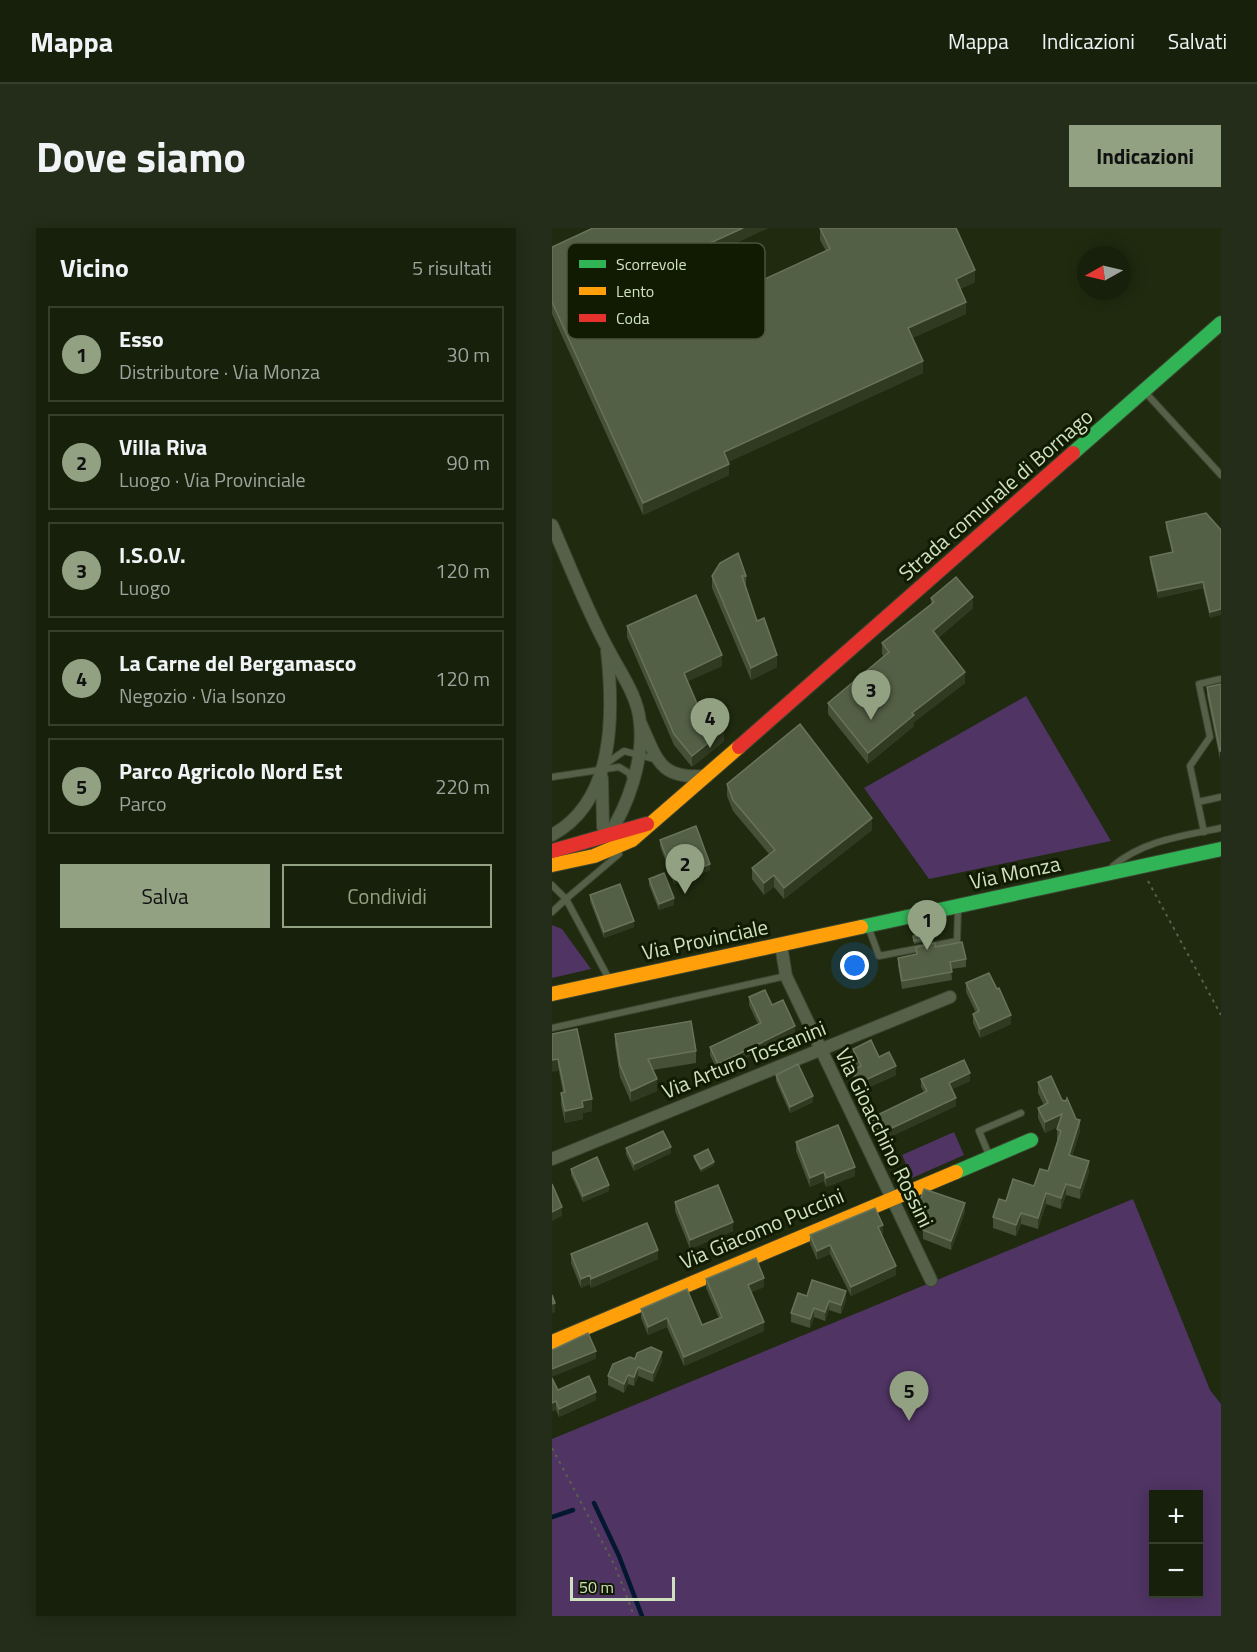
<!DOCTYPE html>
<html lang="it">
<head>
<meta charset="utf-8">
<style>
	body { margin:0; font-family:"Titillium Web",sans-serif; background:#242d19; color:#f1f3f6 }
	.controls { position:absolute; right:18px; bottom:18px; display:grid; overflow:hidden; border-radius:0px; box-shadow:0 3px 15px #0003 }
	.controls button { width:54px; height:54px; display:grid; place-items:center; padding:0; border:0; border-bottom:2px solid #363e2c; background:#17200b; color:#f1f3f6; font:30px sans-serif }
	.compass { position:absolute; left:525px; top:18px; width:54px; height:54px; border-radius:50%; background:#17200b; box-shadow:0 3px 15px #0003; rotate:262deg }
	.scale { position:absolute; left:18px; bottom:15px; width:105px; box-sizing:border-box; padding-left:6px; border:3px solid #cfe1bf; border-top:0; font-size:16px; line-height:21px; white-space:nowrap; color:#cfe1bf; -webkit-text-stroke:4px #101b02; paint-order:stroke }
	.you { position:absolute; left:303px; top:738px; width:21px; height:21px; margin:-15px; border:4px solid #fff; border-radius:50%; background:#1a73e8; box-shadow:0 0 0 9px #1a73e833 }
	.badge { display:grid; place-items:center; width:39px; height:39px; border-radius:50%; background:#91a181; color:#111; font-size:20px; font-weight:700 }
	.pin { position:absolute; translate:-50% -50px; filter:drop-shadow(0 2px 3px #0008) }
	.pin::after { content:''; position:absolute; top:32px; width:21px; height:18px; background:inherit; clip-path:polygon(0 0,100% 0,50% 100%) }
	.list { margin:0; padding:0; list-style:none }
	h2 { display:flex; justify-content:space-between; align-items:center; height:78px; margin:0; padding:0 24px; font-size:26px }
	h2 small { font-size:20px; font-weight:400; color:#9ea39d }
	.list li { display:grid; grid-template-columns:39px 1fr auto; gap:18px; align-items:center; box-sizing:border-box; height:96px; margin:0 12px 12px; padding:0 12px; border:2px solid #363e2c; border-radius:0px }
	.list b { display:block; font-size:22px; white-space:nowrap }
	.list p { margin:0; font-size:20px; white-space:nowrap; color:#9ea39d }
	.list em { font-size:20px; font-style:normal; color:#9ea39d }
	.actions { display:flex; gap:12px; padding:18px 24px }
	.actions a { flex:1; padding:14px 0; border:2px solid #91a181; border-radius:0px; text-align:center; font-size:21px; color:#91a181 }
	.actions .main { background:#91a181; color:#111 }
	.map { position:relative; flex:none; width:669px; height:1388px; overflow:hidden; border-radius:0px }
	header { display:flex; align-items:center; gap:36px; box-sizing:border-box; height:84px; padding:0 30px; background:#17200b; border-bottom:2px solid #363e2c }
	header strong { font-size:28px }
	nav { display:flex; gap:33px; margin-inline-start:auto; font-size:21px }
	.intro { display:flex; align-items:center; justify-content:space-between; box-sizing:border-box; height:144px; padding:0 36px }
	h1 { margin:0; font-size:42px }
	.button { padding:15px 27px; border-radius:0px; background:#91a181; color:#111; font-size:21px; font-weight:700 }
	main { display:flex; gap:36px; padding:0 36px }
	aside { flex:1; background:#17200b; border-radius:0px; box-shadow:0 3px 15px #0003 }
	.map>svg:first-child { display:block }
	.green { fill:#503464; fill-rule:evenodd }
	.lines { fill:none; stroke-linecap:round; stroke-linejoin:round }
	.stream { stroke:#03182f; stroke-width:4.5 }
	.lane-casing { stroke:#3b4430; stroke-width:8 }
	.street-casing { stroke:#3b4430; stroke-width:14 }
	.fast-casing { stroke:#3b4430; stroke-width:16 }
	.slow-casing { stroke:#3b4430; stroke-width:16 }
	.jam-casing { stroke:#3b4430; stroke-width:16 }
	.path { stroke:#57614b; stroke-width:2; stroke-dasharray:3 4.5; stroke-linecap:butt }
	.lane { stroke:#556048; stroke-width:6 }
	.street { stroke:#556048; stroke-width:12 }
	.fast { stroke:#30b455; stroke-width:14 }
	.slow { stroke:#ff9f0a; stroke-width:14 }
	.jam { stroke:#e5322d; stroke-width:14 }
	.wall { fill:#455037 }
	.shaded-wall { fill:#303a21 }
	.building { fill:#546046; stroke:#677459; stroke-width:1.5 }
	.labels { text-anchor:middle; stroke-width:6; stroke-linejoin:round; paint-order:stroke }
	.street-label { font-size:21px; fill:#cfe1bf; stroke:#101b02 }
	.key { fill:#101b02; stroke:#49563b; stroke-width:1.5 }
	.key-label { font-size:16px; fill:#cfe1bf }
</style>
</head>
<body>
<header>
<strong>Mappa</strong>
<nav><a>Mappa</a><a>Indicazioni</a><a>Salvati</a></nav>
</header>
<div class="intro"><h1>Dove siamo</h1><a class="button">Indicazioni</a></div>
<main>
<aside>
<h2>Vicino<small>5 risultati</small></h2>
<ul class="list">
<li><span class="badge">1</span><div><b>Esso</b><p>Distributore · Via Monza</p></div><em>30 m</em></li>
<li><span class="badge">2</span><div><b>Villa Riva</b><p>Luogo · Via Provinciale</p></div><em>90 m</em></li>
<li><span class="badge">3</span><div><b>I.S.O.V.</b><p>Luogo</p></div><em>120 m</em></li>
<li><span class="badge">4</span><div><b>La Carne del Bergamasco</b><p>Negozio · Via Isonzo</p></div><em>120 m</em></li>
<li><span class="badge">5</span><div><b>Parco Agricolo Nord Est</b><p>Parco</p></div><em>220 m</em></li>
</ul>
<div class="actions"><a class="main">Salva</a><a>Condividi</a></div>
</aside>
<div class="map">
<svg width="669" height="1388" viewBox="0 0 669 1388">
	<rect width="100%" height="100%" fill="#1f2a0f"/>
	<g class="green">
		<polygon points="474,468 559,613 377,651 312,560"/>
		<polygon points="0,697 10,701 39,741 0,750"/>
		<polygon points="402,904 412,927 360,950 350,927"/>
		<path d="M 581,971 L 658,1162 L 669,1176 L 669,1388 L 0,1388 L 0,1211 ZM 602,1266 L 646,1266 L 646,1366 L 602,1366 Z"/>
	</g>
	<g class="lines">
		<g class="stream">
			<polyline points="42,1275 67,1328 90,1388"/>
			<polyline points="0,1289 21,1282"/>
		</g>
		<defs>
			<g id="lane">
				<polyline points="593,164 669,247"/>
				<polyline points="55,535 72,523 102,531"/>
				<polyline points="0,549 67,539 77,545 80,553"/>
				<polyline points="646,574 669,569"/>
				<polyline points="652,604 638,538 658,509 647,456 669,451"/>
				<path d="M 561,638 C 592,612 631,608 669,600"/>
				<polyline points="0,657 14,671 67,626"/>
				<polyline points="0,684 14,671 57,751"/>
				<polyline points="317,701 327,728 405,713 406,682"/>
				<polyline points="0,800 234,748"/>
				<polyline points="437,927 427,903 469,885"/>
			</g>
			<g id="street">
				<path d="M 0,297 C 18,338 34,380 55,419 C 67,443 86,467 88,495 C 92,532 76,578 56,608"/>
				<path d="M 89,496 C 106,534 108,551 155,548"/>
				<polyline points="50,550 51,599 62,613"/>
				<path d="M 0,607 C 63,573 62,486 55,423"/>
				<polyline points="229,717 234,748 379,1052"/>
				<polyline points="0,931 398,769"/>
			</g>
			<g id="fast">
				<polyline points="521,225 669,95"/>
				<polyline points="309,699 669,621"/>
				<polyline points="404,944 479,912"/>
			</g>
			<g id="slow">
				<polyline points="0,637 42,628 80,612 187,519"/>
				<polyline points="0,766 309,699"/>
				<polyline points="0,1114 404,944"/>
			</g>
			<g id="jam">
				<polyline points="187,519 521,225"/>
				<polyline points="0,623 95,596"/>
			</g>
		</defs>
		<use href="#lane" class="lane-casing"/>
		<use href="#street" class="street-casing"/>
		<use href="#fast" class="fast-casing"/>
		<use href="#slow" class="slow-casing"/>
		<use href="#jam" class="jam-casing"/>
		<g class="path">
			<polyline points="596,653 669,787"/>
			<polyline points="0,1220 63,1338 82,1388"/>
		</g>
		<use href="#lane" class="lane"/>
		<use href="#street" class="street"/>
		<use href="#fast" class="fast"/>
		<use href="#slow" class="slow"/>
		<use href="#jam" class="jam"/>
	</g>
	<g class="wall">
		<polygon points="216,0 115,47 128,77 156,77 274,23 268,12 268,0 423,54 408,61 414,86 360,110 371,145 176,234 177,247 91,287 0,86 0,19"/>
		<polygon points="614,294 669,302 658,390 651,360 606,370 598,335 598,329 620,324 614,300"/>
		<polygon points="160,348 194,348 194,359 205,393 225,439 199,452 160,360"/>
		<polygon points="379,370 421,380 386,410 413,455 362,494 362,498 316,536 276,486 276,475 332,429 330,426 330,415 379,376"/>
		<polygon points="75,398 170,438 135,453 149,485 172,513 140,539 122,517 75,409"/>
		<polygon points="669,456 668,532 655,468 655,459"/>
		<polygon points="175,556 320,602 232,671 222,659 212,667 200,651 200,640 217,626 181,583 175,568"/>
		<polygon points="108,612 158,642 122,656 108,618"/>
		<polygon points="97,651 122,677 107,682 97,657"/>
		<polygon points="38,667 82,699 52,710 38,673"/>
		<polygon points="361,708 381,709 381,712 362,716"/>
		<polygon points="364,719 383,719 414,731 414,739 399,741 400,752 350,761 346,738 346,730 364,727"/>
		<polygon points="414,755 459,796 428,810 421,795 421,786 424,785 414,764"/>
		<polygon points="197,769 220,777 243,805 166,844 158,827 158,819 206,796 197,777"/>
		<polygon points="0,806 40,883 31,885 31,891 13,895 9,877 9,865 11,865"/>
		<polygon points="63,806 144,823 144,835 101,842 105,863 79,874 68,849 63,817"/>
		<polygon points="301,821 327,829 344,847 307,864 301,851 301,842 306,839 301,830"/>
		<polygon points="224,847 261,874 238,885 224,853"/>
		<polygon points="369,851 418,853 400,861 404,878 325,915 317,898 317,891 372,864 369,859"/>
		<polygon points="486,854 510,872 528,903 520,928 537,944 528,971 514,967 509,981 494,976 486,1001 469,996 464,1008 441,1000 441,989 454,973 482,958 496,943 506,913 505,912 505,899 493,905 486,890 486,880 492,877 486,865"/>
		<polygon points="244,914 303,948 274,959 272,953 258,959 244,923"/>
		<polygon points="74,920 119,925 82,943 74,926"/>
		<polygon points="142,928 162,937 149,944 142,931"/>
		<polygon points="19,941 57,963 31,974 19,947"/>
		<polygon points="123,974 181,1003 138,1021 123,983"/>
		<polygon points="413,984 399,1022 371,1011 371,1002 373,997 364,994 364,985"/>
		<polygon points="331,1006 329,1007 344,1047 299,1068 278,1026 265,1032 258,1016 258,1007"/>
		<polygon points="19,1026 106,1031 39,1060 38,1056 29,1060 19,1035"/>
		<polygon points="154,1051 212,1059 199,1064 212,1103 132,1138 115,1099 96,1107 89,1090 89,1081 150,1097 167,1090 154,1060"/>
		<polygon points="255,1068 294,1072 289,1086 277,1082 273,1093 262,1089 258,1100 239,1094 239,1085"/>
		<polygon points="83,1131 110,1133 101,1154 86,1148 82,1158 76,1156 72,1165 56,1157 56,1148"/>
		<polygon points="6,1162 44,1172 7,1189 4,1182 0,1183"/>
	</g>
	<g class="shaded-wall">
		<polygon points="191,0 216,0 110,49 110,37"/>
		<polygon points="423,42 423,54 404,63 404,51"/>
		<polygon points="414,74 414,86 356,112 356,100"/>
		<polygon points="371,133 371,145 172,236 172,224"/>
		<polygon points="177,236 177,247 91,287 91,275"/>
		<polygon points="651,354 651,360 606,370 606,363"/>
		<polygon points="421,369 421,380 381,414 381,403"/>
		<polygon points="669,381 669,387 658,390 658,384"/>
		<polygon points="170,427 170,438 132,455 132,445"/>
		<polygon points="225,427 225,439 199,452 199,440"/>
		<polygon points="413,444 413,455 362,494 362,498 316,536 316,525 360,485"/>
		<polygon points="172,502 172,513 140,539 140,528"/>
		<polygon points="320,590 320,602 232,671 232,660"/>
		<polygon points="158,636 158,642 122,656 122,650"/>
		<polygon points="222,647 222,659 212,667 212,655"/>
		<polygon points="122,670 122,677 107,682 107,676"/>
		<polygon points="82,693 82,699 52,710 52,704"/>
		<polygon points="459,787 459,796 428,810 428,801"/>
		<polygon points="243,798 243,805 166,844 166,836"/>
		<polygon points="6,831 6,843 0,844 0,832"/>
		<polygon points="344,838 344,847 307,864 307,855"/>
		<polygon points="418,845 418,853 397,863 397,855"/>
		<polygon points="105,851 105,863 79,874 79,863"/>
		<polygon points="261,868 261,874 238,885 238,879"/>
		<polygon points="404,870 404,878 325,915 325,907"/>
		<polygon points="40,871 40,883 31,885 31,891 13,895 13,883 30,873"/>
		<polygon points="510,886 510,897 493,905 493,894"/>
		<polygon points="528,892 528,903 517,938 517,927"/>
		<polygon points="119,919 119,925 82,943 82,936"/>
		<polygon points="537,933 537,944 528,971 528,960"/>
		<polygon points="162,934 162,937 149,944 149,941"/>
		<polygon points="303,939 303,948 274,959 274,950"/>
		<polygon points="272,944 272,953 258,959 258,950"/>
		<polygon points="514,956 514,967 509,981 509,970"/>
		<polygon points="57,957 57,963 31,974 31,968"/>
		<polygon points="494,965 494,976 486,1001 486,990"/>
		<polygon points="413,975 413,984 399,1022 399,1013"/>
		<polygon points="10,979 10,988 0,993 0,984"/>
		<polygon points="469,985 469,996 464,1008 464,997"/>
		<polygon points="181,994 181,1003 138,1021 138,1012"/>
		<polygon points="331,997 331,1006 326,1008 326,999"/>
		<polygon points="278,1017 278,1026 265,1032 265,1023"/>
		<polygon points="106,1022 106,1031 39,1060 39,1051"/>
		<polygon points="344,1038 344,1047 299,1068 299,1059"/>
		<polygon points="38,1047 38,1056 29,1060 29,1051"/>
		<polygon points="212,1050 212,1059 196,1066 196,1057"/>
		<polygon points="294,1063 294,1072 289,1086 289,1077"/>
		<polygon points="277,1073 277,1082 273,1093 273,1084"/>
		<polygon points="3,1075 3,1084 0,1085 0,1076"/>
		<polygon points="262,1080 262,1089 258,1100 258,1091"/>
		<polygon points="115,1090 115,1099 96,1107 96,1099"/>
		<polygon points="212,1094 212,1103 132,1138 132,1129"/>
		<polygon points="44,1123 44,1131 0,1149 0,1141"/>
		<polygon points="110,1124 110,1133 101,1154 101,1145"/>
		<polygon points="86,1139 86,1148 82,1158 82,1149"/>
		<polygon points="76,1147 76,1156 72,1165 72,1156"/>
		<polygon points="44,1164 44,1172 7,1189 7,1181"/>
		<polygon points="4,1173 4,1182 0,1183 0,1175"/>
	</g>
	<g class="building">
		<polygon points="41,0 191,0 110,37 128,77 151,67 156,77 278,21 268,0 404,0 423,42 404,51 414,74 356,100 371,133 172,224 177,236 91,275 0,74 0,19"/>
		<polygon points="654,285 669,302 669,381 658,384 651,354 606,363 598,329 621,324 614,294"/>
		<polygon points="186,325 194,348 190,348 205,393 212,390 225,427 199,440 160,348 168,335"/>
		<polygon points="404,349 421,369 381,403 413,444 360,485 362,487 316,525 276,475 337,424 330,415 382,374 379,370"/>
		<polygon points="144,367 170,427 132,445 149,485 154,481 172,502 140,528 122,506 75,398"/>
		<polygon points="669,456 669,523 668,523 655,459"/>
		<polygon points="248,496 320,590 232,660 222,647 212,655 200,640 223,622 181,572 175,556"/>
		<polygon points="144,598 158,636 122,650 108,612"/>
		<polygon points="112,645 122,670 107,676 97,651"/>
		<polygon points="68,656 82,693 52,704 38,667"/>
		<polygon points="380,705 381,709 362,713 361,708"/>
		<polygon points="410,714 414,731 398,734 400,744 350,753 346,730 365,726 364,719 383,715 383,719"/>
		<polygon points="437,745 445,761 447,760 459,787 428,801 421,786 427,783 414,755"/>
		<polygon points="213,762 220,777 231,772 243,798 166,836 158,819 209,795 197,769"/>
		<polygon points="139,793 144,823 96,831 105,851 79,863 68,837 63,806"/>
		<polygon points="25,801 40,871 30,873 31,879 13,883 9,865 13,864 6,831 0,832 0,806"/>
		<polygon points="319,812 327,829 337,824 344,838 307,855 301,842 309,838 301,821"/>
		<polygon points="412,832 418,845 397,855 404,870 325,907 317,891 375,863 369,851"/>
		<polygon points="246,836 261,868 238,879 224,847"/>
		<polygon points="499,848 510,872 514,873 515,870 524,891 528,892 517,927 537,933 528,960 514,956 509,970 494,965 486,990 469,985 464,997 441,989 447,971 454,973 461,951 482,958 488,941 496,943 509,903 505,901 510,886 493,894 486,880 496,875 486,854"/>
		<polygon points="286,897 303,939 274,950 272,944 258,950 244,914"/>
		<polygon points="111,903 119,919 82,936 74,920"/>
		<polygon points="156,921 162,934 149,941 142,928"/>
		<polygon points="45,929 57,957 31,968 19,941"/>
		<polygon points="0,956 10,979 0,984"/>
		<polygon points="166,957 181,994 138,1012 123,974"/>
		<polygon points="372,961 413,975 399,1013 371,1002 375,989 364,985"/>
		<polygon points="323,980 331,997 326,999 344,1038 299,1059 278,1017 265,1023 258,1007"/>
		<polygon points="95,995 106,1022 39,1051 38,1047 29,1051 19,1026"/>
		<polygon points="204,1030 212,1050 196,1057 212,1094 132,1129 115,1090 96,1099 89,1081 135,1061 150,1097 170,1089 154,1051"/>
		<polygon points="260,1052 294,1063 289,1077 277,1073 273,1084 262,1080 258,1091 239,1085 246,1065 255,1068"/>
		<polygon points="0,1067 3,1075 0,1076"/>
		<polygon points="36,1105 44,1123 0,1141 0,1122"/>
		<polygon points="99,1119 110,1124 101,1145 86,1139 82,1149 76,1147 72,1156 56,1148 61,1136 78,1129 83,1131 85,1125"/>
		<polygon points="37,1148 44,1164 7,1181 4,1173 0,1175 0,1150 6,1162"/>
	</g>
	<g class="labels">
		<g class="street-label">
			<text transform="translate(444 267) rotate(-41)" y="7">Strada comunale di Bornago</text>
			<text transform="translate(463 645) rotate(-12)" y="7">Via Monza</text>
			<text transform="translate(153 712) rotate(-12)" y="7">Via Provinciale</text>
			<text transform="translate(192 832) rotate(-22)" y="7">Via Arturo Toscanini</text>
			<text transform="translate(332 910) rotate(64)" y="7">Via Gioacchino Rossini</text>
			<text transform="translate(210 1001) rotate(-23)" y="7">Via Giacomo Puccini</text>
		</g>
	</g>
	<rect x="15" y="15" width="198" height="96" rx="9" class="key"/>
	<rect x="27" y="32" width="27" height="8" fill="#30b455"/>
	<rect x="27" y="59" width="27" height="8" fill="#ff9f0a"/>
	<rect x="27" y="86" width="27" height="8" fill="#e5322d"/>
	<g class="key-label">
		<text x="64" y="42">Scorrevole</text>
		<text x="64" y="69">Lento</text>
		<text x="64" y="96">Coda</text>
	</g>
</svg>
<div class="controls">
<button>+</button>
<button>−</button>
</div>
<svg class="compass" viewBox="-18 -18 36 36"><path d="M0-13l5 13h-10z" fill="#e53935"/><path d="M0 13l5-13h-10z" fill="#9ea39d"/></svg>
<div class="scale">50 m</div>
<div class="you"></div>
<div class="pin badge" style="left:375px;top:722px">1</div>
<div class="pin badge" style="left:133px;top:666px">2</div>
<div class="pin badge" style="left:319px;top:492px">3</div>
<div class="pin badge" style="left:158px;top:520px">4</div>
<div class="pin badge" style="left:357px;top:1193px">5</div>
</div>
</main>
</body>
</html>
